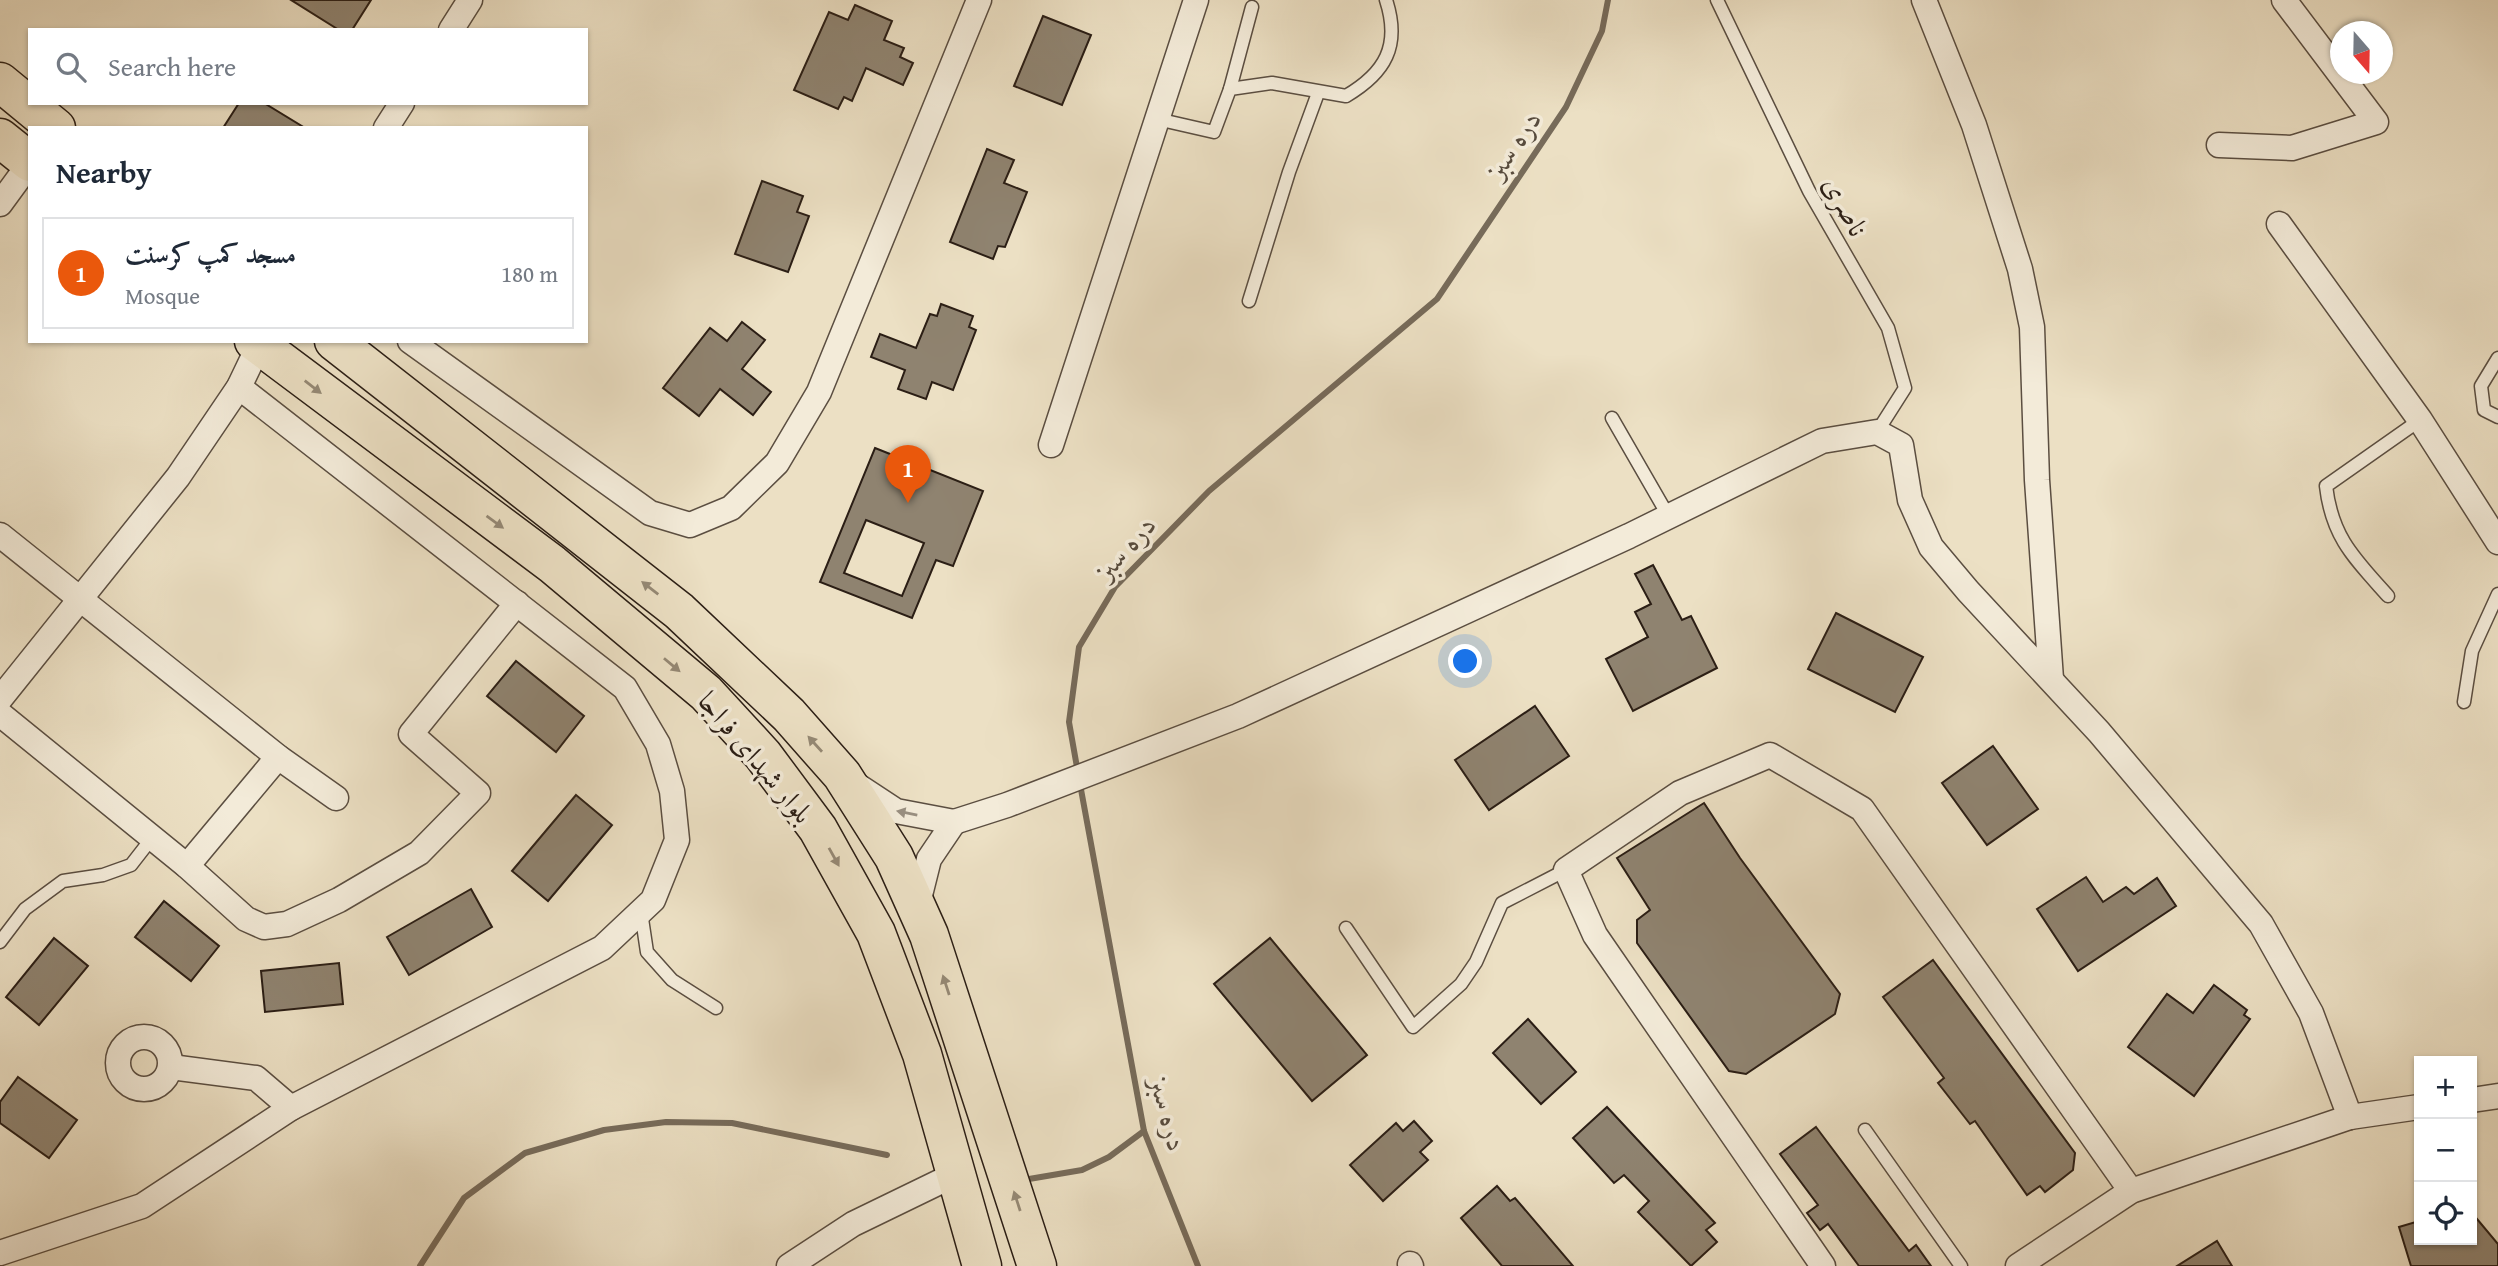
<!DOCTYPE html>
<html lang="en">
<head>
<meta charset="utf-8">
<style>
	body { margin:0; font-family:"Gentium Book Plus",Amiri,serif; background:#f6f6f7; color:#1f2937 }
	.controls { position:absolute; right:21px; bottom:21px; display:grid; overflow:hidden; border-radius:0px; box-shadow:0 2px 5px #0004 }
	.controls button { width:63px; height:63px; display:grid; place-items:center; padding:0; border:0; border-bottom:2px solid #e0e1e3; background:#fff; color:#1f2937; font:35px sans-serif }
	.compass { position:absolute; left:2330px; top:21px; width:63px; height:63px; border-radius:50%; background:#fff; box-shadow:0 2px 5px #0004; rotate:160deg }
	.you { position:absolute; left:1466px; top:662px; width:24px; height:24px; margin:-18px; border:5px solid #fff; border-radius:50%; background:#1a73e8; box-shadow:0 0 0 10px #1a73e833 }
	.badge { display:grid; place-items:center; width:46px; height:46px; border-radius:50%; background:#ea580c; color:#fff; font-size:23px; font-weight:700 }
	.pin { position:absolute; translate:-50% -58px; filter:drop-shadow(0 2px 4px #0008) }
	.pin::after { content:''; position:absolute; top:37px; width:24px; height:21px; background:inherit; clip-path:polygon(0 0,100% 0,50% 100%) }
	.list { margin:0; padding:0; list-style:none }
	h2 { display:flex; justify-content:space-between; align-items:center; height:91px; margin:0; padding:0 28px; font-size:30px }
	h2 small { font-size:23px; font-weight:400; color:#747a83 }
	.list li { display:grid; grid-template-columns:46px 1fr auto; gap:21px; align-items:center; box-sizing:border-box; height:112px; margin:0 14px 14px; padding:0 14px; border:2px solid #e0e1e3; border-radius:0px }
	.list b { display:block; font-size:26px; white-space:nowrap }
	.list p { margin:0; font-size:23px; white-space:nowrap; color:#747a83 }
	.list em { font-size:23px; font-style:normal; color:#747a83 }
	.icon { flex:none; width:38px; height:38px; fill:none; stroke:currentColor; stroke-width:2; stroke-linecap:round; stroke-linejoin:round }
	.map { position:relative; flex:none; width:2498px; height:1266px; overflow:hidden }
	.search { position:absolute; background:#fff; box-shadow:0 2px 5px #0004; left:28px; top:28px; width:560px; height:77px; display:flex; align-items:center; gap:18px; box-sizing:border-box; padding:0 24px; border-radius:0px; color:#747a83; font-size:26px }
	.panel { position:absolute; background:#fff; box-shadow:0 2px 5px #0004; left:28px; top:126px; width:560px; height:217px; border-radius:0px }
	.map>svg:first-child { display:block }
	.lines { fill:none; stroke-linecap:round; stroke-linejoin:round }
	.stream { stroke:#776b5a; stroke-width:6 }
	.building { fill:#8f8370; stroke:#2b1e15; stroke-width:2; fill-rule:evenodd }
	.lane-casing { stroke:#5b4e41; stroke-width:15 }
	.street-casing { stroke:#5b4e41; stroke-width:27 }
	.primary-casing { stroke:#2b1e15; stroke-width:41 }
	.lane { stroke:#f3ebd9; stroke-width:12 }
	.street { stroke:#f3ebd9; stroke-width:24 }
	.primary { stroke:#ece0c4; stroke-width:38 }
	.oneway { fill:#958975 }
	.oneway2 { fill:#998f81 }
	.labels { text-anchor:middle; stroke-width:7; stroke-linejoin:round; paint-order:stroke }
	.street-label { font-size:28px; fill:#2b1e15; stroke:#f3ebd9 }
	.water-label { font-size:30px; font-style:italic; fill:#574b3d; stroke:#f3ebd9 }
</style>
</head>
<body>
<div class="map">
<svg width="2498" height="1266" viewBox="0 0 2498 1266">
	<rect width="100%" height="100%" fill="#ece0c4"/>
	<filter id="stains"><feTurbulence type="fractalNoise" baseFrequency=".00286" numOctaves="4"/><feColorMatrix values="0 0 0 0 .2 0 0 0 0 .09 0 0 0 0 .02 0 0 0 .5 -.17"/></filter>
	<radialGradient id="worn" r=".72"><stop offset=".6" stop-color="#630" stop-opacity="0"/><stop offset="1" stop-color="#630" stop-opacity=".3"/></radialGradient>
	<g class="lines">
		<g class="stream">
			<polyline points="1078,773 1069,722 1079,647 1115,587 1209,491 1437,299 1566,107 1602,31 1608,0"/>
			<polyline points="1080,784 1144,1131 1198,1266"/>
			<polyline points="1029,1179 1082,1170 1109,1157 1144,1131"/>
			<polyline points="420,1266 464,1198 525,1153 604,1130 666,1122 732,1123 887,1155"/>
		</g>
	</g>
	<g class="building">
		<polygon points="291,0 371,0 352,30 339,30"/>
		<polygon points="855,5 892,21 884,40 904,48 900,57 913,63 903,85 866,68 852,101 844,97 838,109 794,90 829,12 848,20"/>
		<polygon points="1043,16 1091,35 1062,105 1014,86"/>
		<polygon points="239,103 264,103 305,128 223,128"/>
		<polygon points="987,149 1014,160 1004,183 1027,192 1005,247 998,246 993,259 950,242"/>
		<polygon points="762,181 803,196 797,212 809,216 788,272 735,254"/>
		<polygon points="941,304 973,316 969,327 976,330 953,390 932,382 926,399 898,389 905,370 871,357 880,334 916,348 930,314 937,316"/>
		<polygon points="742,322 765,340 742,369 771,392 753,415 720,389 699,416 663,388 710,328 727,341"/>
		<path d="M 875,448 L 983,491 L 953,566 L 936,560 L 912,618 L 820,582 ZM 866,520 L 924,543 L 902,596 L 844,573 Z"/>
		<polygon points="1653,565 1682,620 1691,616 1717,668 1633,711 1606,659 1648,637 1635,612 1651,604 1635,574"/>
		<polygon points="1836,613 1923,657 1895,712 1808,669"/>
		<polygon points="516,661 584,716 556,752 487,696"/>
		<polygon points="1535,706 1569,756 1489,810 1455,760"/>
		<polygon points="1993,746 2038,809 1987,845 1942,783"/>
		<polygon points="576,795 612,825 548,901 512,871"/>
		<polygon points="1704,803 1740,858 1840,994 1835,1014 1746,1074 1729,1071 1637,943 1637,920 1650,910 1617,858"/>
		<polygon points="2086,877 2103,902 2126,887 2134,894 2157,878 2176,906 2078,971 2037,909"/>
		<polygon points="471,889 492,927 409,975 387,937"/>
		<polygon points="164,901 219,946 191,981 135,937"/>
		<polygon points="54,938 88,966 39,1025 6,997"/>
		<polygon points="1270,938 1367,1055 1312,1101 1214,984"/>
		<polygon points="1933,960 2075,1153 2073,1170 2045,1192 2040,1186 2027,1195 1975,1121 1970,1124 1938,1083 1944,1078 1883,997"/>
		<polygon points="339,963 343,1004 265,1012 261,971"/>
		<polygon points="2214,985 2247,1010 2244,1015 2250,1019 2194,1096 2128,1047 2167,994 2193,1013"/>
		<polygon points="1528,1019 1576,1072 1541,1104 1493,1053"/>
		<polygon points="18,1077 77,1120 49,1158 0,1123 0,1102"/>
		<polygon points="1607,1107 1715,1223 1706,1230 1717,1242 1691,1266 1638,1212 1649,1201 1624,1175 1614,1183 1573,1138"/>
		<polygon points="1414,1121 1432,1141 1420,1152 1428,1160 1383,1201 1350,1165 1396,1123 1403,1131"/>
		<polygon points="1816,1127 1909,1251 1916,1245 1931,1266 1859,1266 1828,1224 1820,1230 1807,1213 1818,1205 1780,1154"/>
		<polygon points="1497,1186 1510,1201 1515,1198 1573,1266 1502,1266 1461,1218"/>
		<polygon points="2472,1213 2498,1244 2498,1266 2411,1266 2399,1227 2419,1221 2419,1240 2472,1240"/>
		<polygon points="2217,1241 2232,1266 2177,1266"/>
	</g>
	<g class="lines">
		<defs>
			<g id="lane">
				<polyline points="1717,0 1809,191 1888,328 1905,388 1877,432"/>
				<polyline points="1230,89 1252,7"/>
				<path d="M 1157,119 L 1214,132 L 1230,89 L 1272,83 L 1346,96 C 1385,73 1401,46 1386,0"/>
				<polyline points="1249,301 1289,172 1318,93"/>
				<polyline points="2498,358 2481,386 2484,410 2498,417"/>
				<polyline points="1612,418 1669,517"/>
				<path d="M 2388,596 C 2355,559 2332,538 2326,486 L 2420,420"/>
				<polyline points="2464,702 2472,651 2498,594"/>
				<polyline points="641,912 647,952 672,980 716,1008"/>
				<polyline points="1346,928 1413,1027 1461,984 1476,962 1502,903 1566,870"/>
				<polyline points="0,942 25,909 63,881 103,875 131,865 152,838"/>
				<polyline points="1865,1130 1961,1266"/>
			</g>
			<g id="street">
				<polyline points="1924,0 1974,125 2020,269 2032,327 2037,480 2051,679"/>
				<polyline points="451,30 470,0"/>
				<polyline points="386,128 402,103"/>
				<polyline points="2219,145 2292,148 2376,122 2284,0"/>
				<polyline points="0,204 30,163"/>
				<polyline points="2279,224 2420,420 2498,542"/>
				<polyline points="410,341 650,513 690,525 731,508 777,463 819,392 979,0"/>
				<polyline points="1051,445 1196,0"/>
				<polyline points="0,535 278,757 336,798"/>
				<polyline points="0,699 178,477 239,387 261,341"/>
				<polyline points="0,714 187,866 246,919 264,927 287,924 339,900 419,853 478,793 411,734 517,603"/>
				<polyline points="855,784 896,811 954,822 929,859 917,907"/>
				<polyline points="954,822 1007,805 1238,716 1629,536 1822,441 1877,432 1901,445 1910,500 1931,547 1968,591 2099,732 2261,924 2311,1013 2350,1117"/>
				<polyline points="187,866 278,757"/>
				<circle cx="144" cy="1063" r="26"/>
				<polyline points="171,1067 256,1078 291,1108"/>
				<polyline points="2472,1100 2498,1096"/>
				<polyline points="0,1253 142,1206 291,1108 602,948 653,900 677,840 672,791 658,744 625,688 239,387"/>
				<polyline points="1410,1264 1411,1266"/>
				<polyline points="789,1266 853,1224 956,1174"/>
				<polyline points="1823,1266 1595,935 1566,870 1680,793 1770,755 1862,809 2131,1191"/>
				<polyline points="2018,1266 2131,1191 2350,1117 2419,1107"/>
			</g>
			<g id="primary">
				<polyline points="0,82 56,128"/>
				<polyline points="0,138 30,162"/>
				<polyline points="254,341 552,564 706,693 763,755 818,829 876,933 922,1054 982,1266"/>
				<polyline points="334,341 679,611 789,715 842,775 894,857 929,935 1037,1266"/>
			</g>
		</defs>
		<use href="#lane" class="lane-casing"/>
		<use href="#street" class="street-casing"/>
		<use href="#primary" class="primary-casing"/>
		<use href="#lane" class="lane"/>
		<use href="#street" class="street"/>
		<use href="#primary" class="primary"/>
	</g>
	<defs><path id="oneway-solid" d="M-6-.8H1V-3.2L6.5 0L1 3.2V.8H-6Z" transform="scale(1.75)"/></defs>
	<g class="oneway">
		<use href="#oneway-solid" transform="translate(313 387) rotate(38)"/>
		<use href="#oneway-solid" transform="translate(495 522) rotate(36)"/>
		<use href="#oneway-solid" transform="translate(650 588) rotate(-142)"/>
		<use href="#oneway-solid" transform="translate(672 665) rotate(40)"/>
		<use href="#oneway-solid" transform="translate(815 744) rotate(-132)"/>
		<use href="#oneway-solid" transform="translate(834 857) rotate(61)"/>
		<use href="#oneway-solid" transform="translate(946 985) rotate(-108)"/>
		<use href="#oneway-solid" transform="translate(1017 1201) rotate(-108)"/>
	</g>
	<use class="oneway2" href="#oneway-solid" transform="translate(907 813) rotate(-169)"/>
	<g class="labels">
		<g class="street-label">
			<text transform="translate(1846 206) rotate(62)" y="10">ناصری</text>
			<text transform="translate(756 757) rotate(50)" y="10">بلوار شهدای فراجا</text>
		</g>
		<g class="water-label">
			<text transform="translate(1513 144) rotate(-56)" y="10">دره سبز</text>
			<text transform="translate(1125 547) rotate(-48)" y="10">دره سبز</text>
			<text transform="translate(1169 1114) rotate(75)" y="10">دره سبز</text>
		</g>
	</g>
	<rect width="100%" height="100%" filter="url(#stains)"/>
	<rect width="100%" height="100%" fill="url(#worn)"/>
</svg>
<div class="controls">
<button>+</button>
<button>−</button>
<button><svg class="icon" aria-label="locate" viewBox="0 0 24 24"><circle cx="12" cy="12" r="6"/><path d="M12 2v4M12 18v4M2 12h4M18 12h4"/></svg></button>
</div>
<svg class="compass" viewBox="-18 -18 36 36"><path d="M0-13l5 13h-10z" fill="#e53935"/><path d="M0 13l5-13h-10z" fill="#747a83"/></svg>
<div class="you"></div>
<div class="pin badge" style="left:908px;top:503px">1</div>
<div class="search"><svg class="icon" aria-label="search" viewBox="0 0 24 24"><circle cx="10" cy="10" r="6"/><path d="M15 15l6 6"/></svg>Search here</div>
<section class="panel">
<h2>Nearby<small></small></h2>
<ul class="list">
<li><span class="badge">1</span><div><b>مسجد کمپ کرسنت</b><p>Mosque</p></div><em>180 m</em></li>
</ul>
</section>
</div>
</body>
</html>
